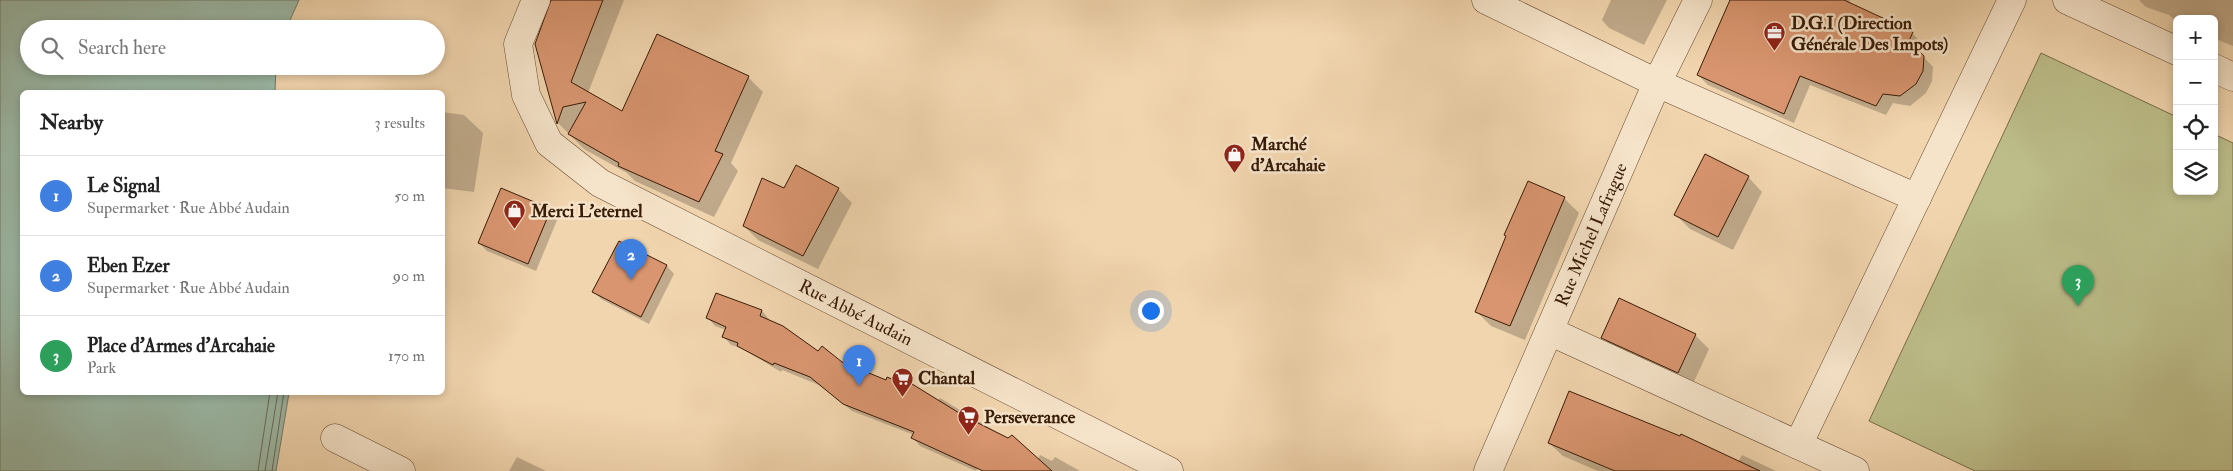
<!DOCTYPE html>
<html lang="en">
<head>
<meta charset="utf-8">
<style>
	body { margin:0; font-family:"IM FELL Double Pica",serif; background:#f6f6f6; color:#222 }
	.controls { position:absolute; right:15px; top:15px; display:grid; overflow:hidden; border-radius:8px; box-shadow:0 2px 8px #0003 }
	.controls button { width:45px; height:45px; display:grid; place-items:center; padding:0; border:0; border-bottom:1px solid #e0e0e0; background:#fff; color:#222; font:25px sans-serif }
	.you { position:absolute; left:1150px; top:310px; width:18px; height:18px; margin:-12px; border:4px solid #fff; border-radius:50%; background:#1a73e8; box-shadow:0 0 0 8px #1a73e833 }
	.badge { display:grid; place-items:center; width:32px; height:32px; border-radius:50%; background:#ea580c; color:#fff; font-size:16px; font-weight:700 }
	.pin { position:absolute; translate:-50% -41px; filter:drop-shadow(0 1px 2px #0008) }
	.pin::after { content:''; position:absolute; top:26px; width:18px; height:15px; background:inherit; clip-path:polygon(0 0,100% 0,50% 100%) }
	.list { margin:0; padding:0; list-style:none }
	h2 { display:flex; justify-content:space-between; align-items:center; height:65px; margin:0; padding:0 20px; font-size:21px }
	h2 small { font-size:16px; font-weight:400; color:#767676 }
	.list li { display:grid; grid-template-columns:32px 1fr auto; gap:15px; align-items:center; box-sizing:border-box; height:80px; padding:0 20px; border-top:1px solid #e0e0e0 }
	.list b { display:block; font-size:19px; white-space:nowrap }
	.list p { margin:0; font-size:16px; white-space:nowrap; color:#767676 }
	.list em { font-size:16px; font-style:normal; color:#767676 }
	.icon { flex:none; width:28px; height:28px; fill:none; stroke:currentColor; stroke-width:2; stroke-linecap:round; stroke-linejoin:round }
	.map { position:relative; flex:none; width:2233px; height:471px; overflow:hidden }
	.search { position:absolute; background:#fff; box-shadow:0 2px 8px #0003; left:20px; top:20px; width:425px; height:55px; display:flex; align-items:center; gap:12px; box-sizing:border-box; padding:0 18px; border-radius:28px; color:#767676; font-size:19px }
	.panel { position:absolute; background:#fff; box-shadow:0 2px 8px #0003; left:20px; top:90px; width:425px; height:305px; border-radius:8px }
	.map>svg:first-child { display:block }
	.green { fill:#bcbd89; stroke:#7a6c48 }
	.water { fill:#9bb9a7; stroke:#737a67 }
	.shadow { fill:#0003 }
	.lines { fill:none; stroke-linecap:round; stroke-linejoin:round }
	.shore { stroke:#6a6a57; stroke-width:1 }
	.building { fill:#d8956f; stroke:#381b07 }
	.minor-casing { stroke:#664a31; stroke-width:29 }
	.minor { stroke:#f6e4ca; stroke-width:28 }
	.labels { text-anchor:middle; stroke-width:5; stroke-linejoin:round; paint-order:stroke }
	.poi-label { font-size:18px; font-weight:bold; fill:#381b07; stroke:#f6e4ca; text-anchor:start }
	.street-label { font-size:18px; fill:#381b07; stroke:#f6e4ca }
</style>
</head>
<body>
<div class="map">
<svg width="2233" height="471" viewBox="0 0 2233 471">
	<rect width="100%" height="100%" fill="#f1d5ae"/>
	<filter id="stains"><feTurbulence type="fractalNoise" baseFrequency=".004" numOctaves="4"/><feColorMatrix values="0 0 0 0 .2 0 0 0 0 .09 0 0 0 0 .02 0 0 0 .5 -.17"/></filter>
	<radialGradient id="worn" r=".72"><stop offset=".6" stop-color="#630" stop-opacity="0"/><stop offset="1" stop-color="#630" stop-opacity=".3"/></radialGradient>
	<polygon class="green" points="2041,53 2177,117 2177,191 2214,191 2214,134 2233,143 2233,471 1975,471 1869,421"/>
	<polygon class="water" points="0,0 299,0 286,29 29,29 29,66 276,66 275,92 22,92 22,392 289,393 276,471 0,471"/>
	<g class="shadow">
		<polygon points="552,0 624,0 588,93 623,113 748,77 763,92 731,163 738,171 714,217 635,181 627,173 584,149 558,123 536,44"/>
		<polygon points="1611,0 1667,0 1644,45 1609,28 1602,20"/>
		<polygon points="1735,0 1850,0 1849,3 1912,33 1922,43 1919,52 1933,67 1932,81 1926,93 1910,106 1893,103 1886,115 1810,85 1794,123 1708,85 1698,75"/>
		<polygon points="2139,0 2233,0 2233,46 2214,38 2214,19 2177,19 2177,22 2169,15 2146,7"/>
		<polygon points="442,112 464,115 483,133 474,192 442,188"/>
		<polygon points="1748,177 1762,192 1733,250 1690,229 1676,215"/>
		<polygon points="838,189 852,203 818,269 758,240 744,226 785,190"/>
		<polygon points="501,190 551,210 558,218 536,271 487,251 479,243"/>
		<polygon points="1564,198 1579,213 1525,340 1491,326 1476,311"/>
		<polygon points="619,242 667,266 674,274 649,324 601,299 594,292"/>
		<polygon points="762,311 769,319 769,321 819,353 937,401 940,398 1018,445 1008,471 1000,471 984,455 976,471 920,446 913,438 914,435 852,411 819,385 782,370 781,372 741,348 731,345 724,337 726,330 715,326 708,318"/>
		<polygon points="1695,335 1709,349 1692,386 1617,352 1603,337"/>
		<polygon points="1549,443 1738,462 1742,455 1776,471 1598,471 1563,456"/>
		<polygon points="1040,455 1052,461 1055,457 1080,471 1032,471"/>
		<polygon points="517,457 546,471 509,471"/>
	</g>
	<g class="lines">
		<g class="shore">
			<polyline points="258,471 270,392"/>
			<polyline points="265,471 278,392"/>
			<polyline points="272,471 284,392"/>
		</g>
	</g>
	<g class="building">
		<polygon points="551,0 603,0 571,82 622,111 657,34 749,76 715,151 723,154 699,202 618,166 619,163 568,134 586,102 563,107 557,124 535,44"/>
		<polygon points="1730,0 1844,0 1913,32 1909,41 1924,56 1923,71 1916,84 1900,96 1883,94 1876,106 1800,76 1784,114 1697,75"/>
		<polygon points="1705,154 1749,176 1718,237 1674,215"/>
		<polygon points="796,165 839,188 803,256 743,226 762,178 784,188"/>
		<polygon points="1528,181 1565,197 1510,326 1475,312 1506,236 1504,235"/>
		<polygon points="501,188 551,209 528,264 478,243"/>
		<polygon points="619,241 667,265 641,317 592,292"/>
		<polygon points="716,293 762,310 760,316 783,326 818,351 822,346 842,362 886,380 887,377 902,383 904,379 964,416 1008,438 1012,435 1052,471 983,471 911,438 914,432 843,404 810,377 774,363 773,365 737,346 738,343 722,337 726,327 706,318"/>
		<polygon points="1619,298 1696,334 1678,373 1601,338"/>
		<polygon points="1569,391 1680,436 1681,434 1760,471 1615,471 1548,443"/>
	</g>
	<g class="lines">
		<defs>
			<g id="minor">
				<path id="s1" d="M 536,0 L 518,44 L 526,95 L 549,143 L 600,183 L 1169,471"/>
				<polyline points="1486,0 1657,83 1917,198"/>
				<polyline points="2067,0 2177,51"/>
				<polyline points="2214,68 2233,77"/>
				<polyline points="1549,331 1855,471"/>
				<polyline points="335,438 401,471"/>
				<polyline points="1798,445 2012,0"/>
				<path id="s2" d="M 1488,471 L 1657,83 L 1698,0"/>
			</g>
		</defs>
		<use href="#minor" class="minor-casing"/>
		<use href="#minor" class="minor"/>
	</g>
	<defs>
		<symbol id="office-pin" viewBox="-11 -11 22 30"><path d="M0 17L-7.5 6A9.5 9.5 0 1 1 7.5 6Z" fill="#8f2418" stroke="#f6e4ca"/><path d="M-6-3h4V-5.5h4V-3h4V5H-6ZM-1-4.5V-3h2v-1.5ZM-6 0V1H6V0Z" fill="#fff"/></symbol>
		<symbol id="shop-pin" viewBox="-11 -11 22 30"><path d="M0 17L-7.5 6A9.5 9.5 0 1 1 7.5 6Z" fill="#8f2418" stroke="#f6e4ca"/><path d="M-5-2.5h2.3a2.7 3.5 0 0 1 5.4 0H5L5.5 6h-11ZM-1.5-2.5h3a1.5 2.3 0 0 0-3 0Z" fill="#fff"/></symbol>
		<symbol id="supermarket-pin" viewBox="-11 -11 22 30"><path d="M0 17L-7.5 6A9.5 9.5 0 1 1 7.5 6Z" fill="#8f2418" stroke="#f6e4ca"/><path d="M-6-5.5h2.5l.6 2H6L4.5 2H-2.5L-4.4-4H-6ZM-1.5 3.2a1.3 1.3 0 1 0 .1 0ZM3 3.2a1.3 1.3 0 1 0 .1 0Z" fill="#fff"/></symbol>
	</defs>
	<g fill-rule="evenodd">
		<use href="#office-pin" x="1762" y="20" width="25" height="34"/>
		<use href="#shop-pin" x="1222" y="142" width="25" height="34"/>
		<use href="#shop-pin" x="502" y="198" width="25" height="34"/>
		<use href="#supermarket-pin" x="890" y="366" width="25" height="34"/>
		<use href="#supermarket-pin" x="956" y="404" width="25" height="34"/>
	</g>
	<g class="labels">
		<g class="poi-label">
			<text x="1791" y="29">D.G.I (Direction<tspan x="1791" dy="21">Générale Des Impots)</tspan></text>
			<text x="1251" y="150">Marché<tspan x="1251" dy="21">d'Arcahaie</tspan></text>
			<text x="531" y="217">Merci L'eternel</text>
			<text x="918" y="384">Chantal</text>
			<text x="984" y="423">Perseverance</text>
		</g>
		<g class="street-label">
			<text dy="6" stroke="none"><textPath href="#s2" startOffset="258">Rue Michel Lafrague</textPath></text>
			<text dy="6" stroke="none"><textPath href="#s1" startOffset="504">Rue Abbé Audain</textPath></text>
		</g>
	</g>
	<rect width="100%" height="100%" filter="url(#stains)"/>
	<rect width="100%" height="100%" fill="url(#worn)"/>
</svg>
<div class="controls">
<button>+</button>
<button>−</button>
<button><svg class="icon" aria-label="locate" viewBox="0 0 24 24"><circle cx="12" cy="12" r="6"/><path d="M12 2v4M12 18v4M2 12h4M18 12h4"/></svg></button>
<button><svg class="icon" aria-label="layers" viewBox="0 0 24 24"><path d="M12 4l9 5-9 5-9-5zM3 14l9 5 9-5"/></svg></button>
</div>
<div class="you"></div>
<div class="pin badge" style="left:859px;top:386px;background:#3f7fe0">1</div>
<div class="pin badge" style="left:631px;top:280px;background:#3f7fe0">2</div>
<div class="pin badge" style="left:2078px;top:306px;background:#2e9e5b">3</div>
<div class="search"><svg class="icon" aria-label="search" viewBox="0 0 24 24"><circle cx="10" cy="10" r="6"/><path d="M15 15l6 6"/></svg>Search here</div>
<section class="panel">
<h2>Nearby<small>3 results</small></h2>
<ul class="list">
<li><span class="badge" style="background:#3f7fe0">1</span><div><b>Le Signal</b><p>Supermarket · Rue Abbé Audain</p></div><em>50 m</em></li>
<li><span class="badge" style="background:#3f7fe0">2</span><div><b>Eben Ezer</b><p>Supermarket · Rue Abbé Audain</p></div><em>90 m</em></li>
<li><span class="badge" style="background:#2e9e5b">3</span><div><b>Place d'Armes d'Arcahaie</b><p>Park</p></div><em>170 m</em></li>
</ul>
</section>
</div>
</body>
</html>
